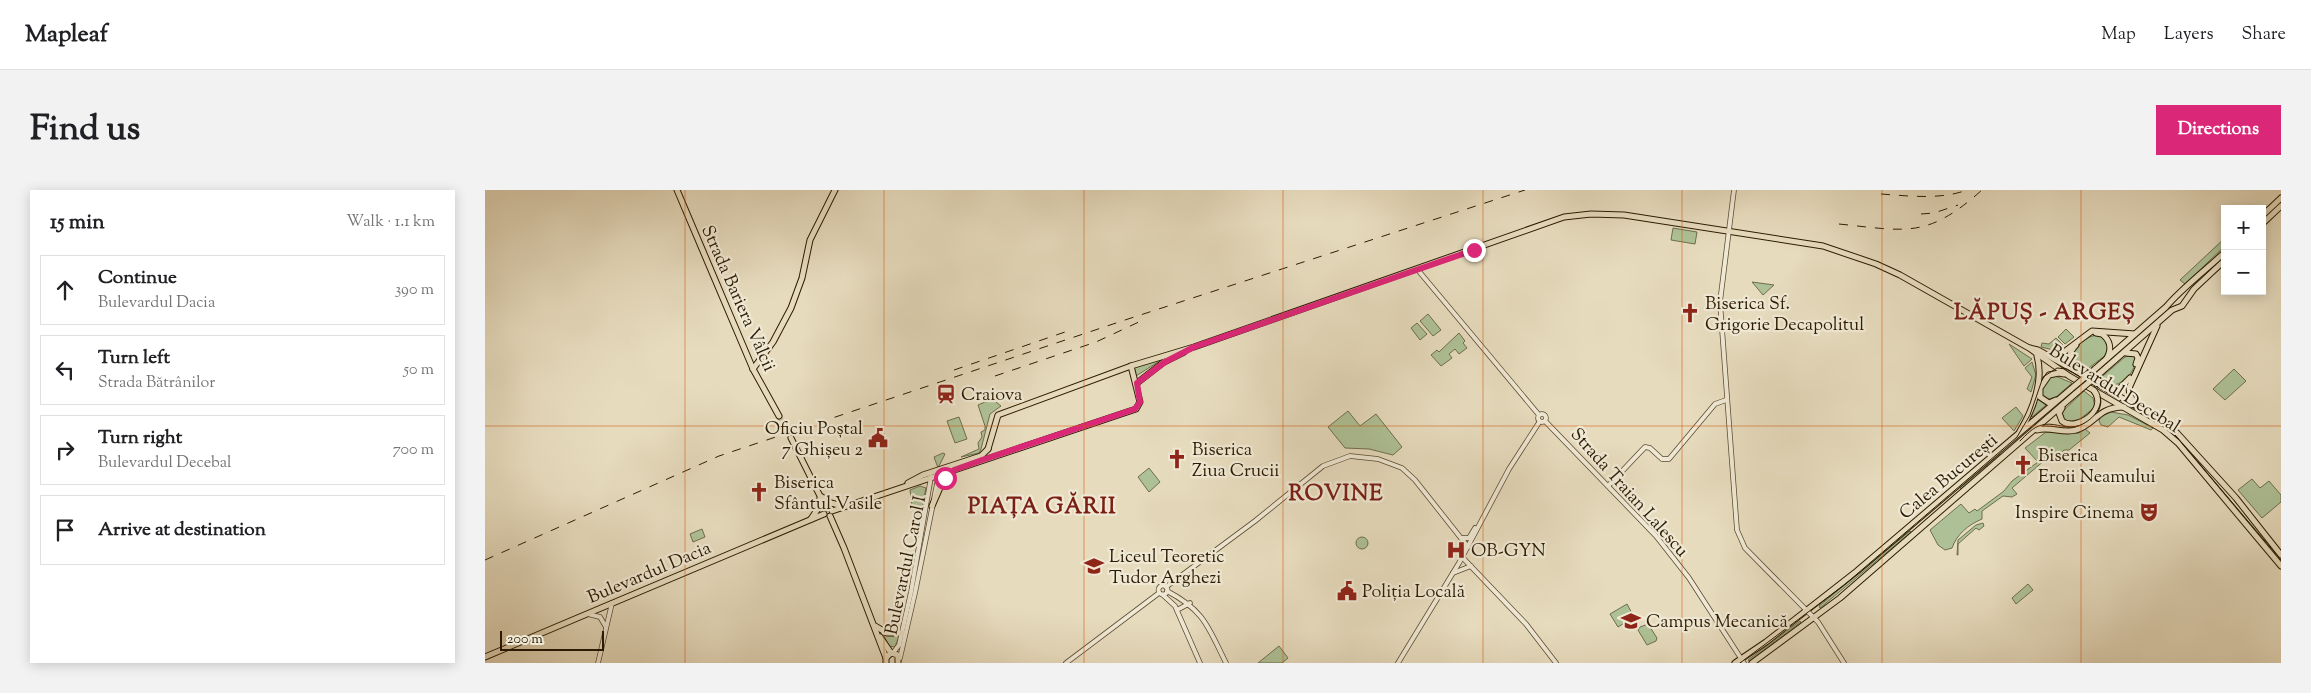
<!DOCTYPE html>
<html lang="en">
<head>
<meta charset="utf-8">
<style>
	body { margin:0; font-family:"Sorts Mill Goudy",serif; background:#f2f2f2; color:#202124 }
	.controls { position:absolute; right:15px; top:15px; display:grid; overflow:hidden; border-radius:0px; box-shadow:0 2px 12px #0003 }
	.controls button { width:45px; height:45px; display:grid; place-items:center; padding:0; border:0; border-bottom:1px solid #e0e0e0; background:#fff; color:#202124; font:25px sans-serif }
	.scale { position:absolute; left:15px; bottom:12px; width:104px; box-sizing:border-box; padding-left:5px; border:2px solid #2c1b01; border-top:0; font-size:14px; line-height:18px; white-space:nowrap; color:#2c1b01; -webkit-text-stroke:4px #efe8d4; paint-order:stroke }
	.stop { position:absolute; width:15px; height:15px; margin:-11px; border:4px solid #db2777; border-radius:50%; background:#fff }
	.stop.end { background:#db2777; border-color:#fff; box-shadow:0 1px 5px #0008 }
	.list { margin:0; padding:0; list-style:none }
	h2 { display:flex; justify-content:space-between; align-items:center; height:65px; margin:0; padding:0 20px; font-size:21px }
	h2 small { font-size:16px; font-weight:400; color:#757577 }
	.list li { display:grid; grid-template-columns:32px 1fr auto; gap:15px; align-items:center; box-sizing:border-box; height:70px; margin:0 10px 10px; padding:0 10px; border:1px solid #e0e0e0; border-radius:0px }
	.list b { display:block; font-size:19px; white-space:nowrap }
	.list p { margin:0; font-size:16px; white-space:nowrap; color:#757577 }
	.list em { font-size:16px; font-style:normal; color:#757577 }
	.icon { flex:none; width:28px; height:28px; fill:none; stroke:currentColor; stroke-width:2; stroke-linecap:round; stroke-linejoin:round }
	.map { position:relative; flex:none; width:1796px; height:473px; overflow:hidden; border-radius:0px }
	header { display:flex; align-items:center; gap:30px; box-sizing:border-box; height:70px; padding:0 25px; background:#fff; border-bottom:1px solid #e0e0e0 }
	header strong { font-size:24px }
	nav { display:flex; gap:28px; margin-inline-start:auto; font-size:18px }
	.intro { display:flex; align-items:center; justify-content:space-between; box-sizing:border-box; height:120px; padding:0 30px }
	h1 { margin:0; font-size:35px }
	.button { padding:12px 22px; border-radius:0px; background:#db2777; color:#fff; font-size:18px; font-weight:700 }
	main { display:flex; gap:30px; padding:0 30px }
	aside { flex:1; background:#fff; border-radius:0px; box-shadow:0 2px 12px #0003 }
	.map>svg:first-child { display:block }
	.green { fill:#aec196; stroke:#6d6e4c }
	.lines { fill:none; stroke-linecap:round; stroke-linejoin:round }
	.major-tunnel { stroke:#c1b597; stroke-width:5; stroke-dasharray:5 2.5; stroke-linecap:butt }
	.minor-casing { stroke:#5a4b30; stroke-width:5.5 }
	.major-casing { stroke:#2c1b01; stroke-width:7 }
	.minor { stroke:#efe8d4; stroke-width:4 }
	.major { stroke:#e6dbbd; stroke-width:5 }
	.tram { stroke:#2c1b01; stroke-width:1 }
	.rail { stroke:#2c1b01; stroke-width:1; stroke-dasharray:9 9; stroke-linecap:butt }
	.major-bridge-casing { stroke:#2c1b01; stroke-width:7; stroke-linecap:butt }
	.major-bridge { stroke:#e6dbbd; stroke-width:5 }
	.route { stroke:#db2777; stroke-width:6 }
	.grid { fill:none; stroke:#d5530b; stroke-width:1; stroke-opacity:0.55 }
	.labels { text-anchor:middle; stroke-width:4.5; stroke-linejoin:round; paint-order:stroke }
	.street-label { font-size:18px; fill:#2c1b01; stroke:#efe8d4 }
	.poi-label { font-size:18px; fill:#2c1b01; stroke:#efe8d4; text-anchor:start }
	.district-label { font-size:22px; font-weight:bold; letter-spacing:1px; fill:#7a1f14; stroke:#efe8d4 }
</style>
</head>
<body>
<header>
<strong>Mapleaf</strong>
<nav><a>Map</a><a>Layers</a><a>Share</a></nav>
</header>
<div class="intro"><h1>Find us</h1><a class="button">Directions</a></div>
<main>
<aside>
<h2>15 min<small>Walk · 1.1 km</small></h2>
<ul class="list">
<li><svg class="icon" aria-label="ahead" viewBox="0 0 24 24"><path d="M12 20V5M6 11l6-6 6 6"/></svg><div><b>Continue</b><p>Bulevardul Dacia</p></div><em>390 m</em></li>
<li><svg class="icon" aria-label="left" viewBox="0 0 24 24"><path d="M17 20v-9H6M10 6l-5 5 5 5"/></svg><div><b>Turn left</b><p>Strada Bătrânilor</p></div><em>50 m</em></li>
<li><svg class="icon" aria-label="right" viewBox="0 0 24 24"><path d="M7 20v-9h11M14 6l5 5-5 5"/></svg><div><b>Turn right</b><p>Bulevardul Decebal</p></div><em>700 m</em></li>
<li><svg class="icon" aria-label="arrive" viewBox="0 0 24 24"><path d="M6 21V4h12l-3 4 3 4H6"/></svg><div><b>Arrive at destination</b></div></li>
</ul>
</aside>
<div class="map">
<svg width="1796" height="473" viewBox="0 0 1796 473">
	<rect width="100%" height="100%" fill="#e6dbbd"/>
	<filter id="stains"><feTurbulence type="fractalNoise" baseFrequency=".004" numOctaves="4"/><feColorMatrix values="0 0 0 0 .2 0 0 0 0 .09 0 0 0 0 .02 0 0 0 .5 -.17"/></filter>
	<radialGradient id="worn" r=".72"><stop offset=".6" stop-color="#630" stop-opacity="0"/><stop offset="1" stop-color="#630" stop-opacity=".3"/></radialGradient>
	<g class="green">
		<polygon points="1188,38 1212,42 1210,54 1186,50"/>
		<polygon points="1740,48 1740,56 1700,94 1695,90"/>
		<polygon points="1267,92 1289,95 1278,105"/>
		<polygon points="943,124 956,140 948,146 935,131"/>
		<polygon points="932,133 942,144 935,150 926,138"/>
		<polygon points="1581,139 1589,147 1580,154 1573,147"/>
		<polygon points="974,143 980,151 978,153 982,158 974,164 970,159 964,164 967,168 956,176 946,165 952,160 954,162"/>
		<path d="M 1612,145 C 1621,148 1624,154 1622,164 L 1600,181 L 1594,179 L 1587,172 C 1586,159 1599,147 1612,145 Z"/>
		<polygon points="1571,148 1578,155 1568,160 1556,157 1557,153 1564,154"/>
		<polygon points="1524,154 1547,169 1539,176"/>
		<path d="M 1647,165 L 1650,167 C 1651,182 1640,193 1626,196 L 1613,190 L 1640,167 Z"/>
		<polygon points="673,170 673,172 651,186 649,177"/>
		<polygon points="1547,172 1551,185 1546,202 1542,199 1547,187 1540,178"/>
		<polygon points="1749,179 1761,191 1740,210 1728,199"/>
		<path d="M 1568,185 L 1587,193 L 1571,207 L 1564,209 L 1558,207 C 1554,198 1561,189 1568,185 Z"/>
		<polygon points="1599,201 1608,208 1610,217 1595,229 1583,232 1579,229 1577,222"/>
		<polygon points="1552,208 1561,215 1547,227 1546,226"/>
		<polygon points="507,209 516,216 505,224 496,259 494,263 476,267 494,259 493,253 497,247 496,242 500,240 500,236 493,215"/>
		<polygon points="1531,217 1538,226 1529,241 1517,228"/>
		<polygon points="863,221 875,236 891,224 917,257 908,265 884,259 860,258 843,237"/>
		<polygon points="1626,222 1643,225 1668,238 1666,240 1634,227 1623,237 1616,235 1614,231 1616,226"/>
		<polygon points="474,227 482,249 470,253 462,231"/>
		<path d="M 1600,239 L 1605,243 L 1584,260 L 1579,260 L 1571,268 L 1567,264 L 1527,298 L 1532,304 L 1527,307 L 1518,306 L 1497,321 L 1497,329 C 1483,335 1472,344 1467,358 L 1460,360 L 1453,355 L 1445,340 L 1476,314 L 1484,323 L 1490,319 L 1492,321 L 1519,301 L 1527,291 L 1553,272 L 1540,258 L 1561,242 L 1594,243 Z"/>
		<polygon points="458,263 460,264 453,278 449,267"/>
		<polygon points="1515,264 1517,266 1477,299 1475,298"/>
		<polygon points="664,278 675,292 664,302 653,287"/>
		<polygon points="1767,289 1775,298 1784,291 1796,305 1796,312 1777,328 1753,300"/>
		<polygon points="435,296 441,298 437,317 427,316 425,300"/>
		<polygon points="1498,333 1499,336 1494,340 1491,338 1473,354 1473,365 1472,365 1473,350 1491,335"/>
		<polygon points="217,339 220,347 208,352 205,344"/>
		<polygon points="1425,341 1426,342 1335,418 1334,416"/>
		<circle cx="877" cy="353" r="6"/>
		<polygon points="1543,394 1548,400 1531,414 1527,408"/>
		<polygon points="1142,414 1149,427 1133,437 1125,424"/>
		<polygon points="1315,431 1316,432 1264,471 1263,470"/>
		<polygon points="1163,434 1172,448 1171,451 1162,455 1153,440 1155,437"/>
		<polygon points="397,442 414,446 410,457 404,456"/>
		<polygon points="794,456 803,468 797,473 773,473"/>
	</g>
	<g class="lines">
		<polyline class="major-tunnel" points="294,226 306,248"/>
		<defs>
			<g id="minor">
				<polyline points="1249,0 1235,112 1252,340 1260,358 1333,432 1359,473"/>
				<polyline points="932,79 1054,225"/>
				<circle cx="1057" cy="228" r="4"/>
				<polyline points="1060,231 1171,346 1204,388 1259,473"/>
				<polyline points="1124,295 1160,257 1165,258 1177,269 1184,269 1230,214 1241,210"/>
				<polyline points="976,348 984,348 990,338"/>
				<polyline points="977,367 1041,434 1071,473"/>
				<polyline points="968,383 986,376"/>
				<circle cx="678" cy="400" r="4.5"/>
				<polyline points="681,397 770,331 838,276 865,266 893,269 917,278 930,290 983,357"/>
				<path d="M 682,401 C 720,421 723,437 741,473"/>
				<polyline points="678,405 690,416 715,473"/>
				<polyline points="692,420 705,413"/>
				<polyline points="103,424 115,427 121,437"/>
				<polyline points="408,463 414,455 426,402 446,287"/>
				<polyline points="415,468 430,403 454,284"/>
				<polyline points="113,473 127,413"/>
				<polyline points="581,473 674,403"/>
				<polyline points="913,473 974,373 1024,279 1055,231"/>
			</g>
			<g id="major">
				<polyline points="192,0 268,179 294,226"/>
				<polyline points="1777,26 1796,8"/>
				<polyline points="1777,34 1796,16"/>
				<path d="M 1611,143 L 1617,144 C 1625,150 1627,159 1622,168"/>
				<polyline points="1545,158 1553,160 1589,180 1678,232 1692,243 1751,308 1796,365"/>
				<polyline points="1641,163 1651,164 1653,168 1651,174"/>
				<polyline points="1564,165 1579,162 1607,141 1650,144"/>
				<polyline points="268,179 288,152 306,118 317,88 325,50 350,0"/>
				<path d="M 1588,179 C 1582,171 1584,162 1591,155"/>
				<path d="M 1610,179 L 1681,117 C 1697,98 1721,80 1740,62"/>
				<polyline points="1614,184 1687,120 1697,116 1709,99 1740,70"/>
				<polyline points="652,193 679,172 699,162"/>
				<polyline points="1626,200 1634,199 1645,188"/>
				<polyline points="1571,210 1564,213 1555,207 1555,198 1564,185 1574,183 1579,184"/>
				<polyline points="1651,214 1645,206 1644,198 1672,136"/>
				<path d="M 1577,218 L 1574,223 L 1577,231 C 1591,242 1624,220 1609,201"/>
				<path d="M 1552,240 C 1565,236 1578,244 1591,240 C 1610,235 1612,217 1639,217"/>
				<path d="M 1535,241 C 1548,220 1559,190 1552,166"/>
				<polyline points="306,248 341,318"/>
				<polyline points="503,259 513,225 646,176 709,157 1079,27 1106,24 1139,25 1338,56 1391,74 1415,85 1544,158 1584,186 1678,240 1693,253 1796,376"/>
				<polyline points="423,293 438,285 496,266 503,259"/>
				<polyline points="337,307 346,313 358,316"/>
				<polyline points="447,316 457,293 464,284"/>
				<polyline points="347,321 651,219 655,212 646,176"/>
				<polyline points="345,326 359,358 401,468"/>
				<polyline points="326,329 334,317 335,308"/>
				<polyline points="390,436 402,443 417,443"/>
				<polyline points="395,447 406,463"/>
				<polyline points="0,467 339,324"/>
				<polyline points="401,473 401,468 406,463 413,465 413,473"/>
				<polyline points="1250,473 1281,452 1372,381 1586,199"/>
				<polyline points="1267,473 1355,408 1590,204"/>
			</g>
		</defs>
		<use href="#minor" class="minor-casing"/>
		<use href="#major" class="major-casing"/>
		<use href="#minor" class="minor"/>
		<use href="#major" class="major"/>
		<g class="tram">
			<path d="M 1535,251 C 1541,245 1548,237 1557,235 C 1567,232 1578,238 1588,237 C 1605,235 1627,213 1609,196"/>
			<polyline points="1255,473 1358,396 1532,247 1545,225 1558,187 1572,178 1582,179 1677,234 1690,245 1796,370"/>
		</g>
		<g class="rail">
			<path d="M 1396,4 C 1425,6 1455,10 1482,0"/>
			<polyline points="1436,24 1449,23 1473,15"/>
			<path d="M 1354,34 C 1422,41 1442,49 1497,0"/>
			<polyline points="469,180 580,142"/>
			<polyline points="510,186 611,152 656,131"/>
			<polyline points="0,370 234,266 643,129 1040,0"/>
		</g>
		<defs>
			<g id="major-bridge">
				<polyline points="1586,199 1610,179"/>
				<polyline points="1590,204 1614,184"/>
			</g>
		</defs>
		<use href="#major-bridge" class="major-bridge-casing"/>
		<use href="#major-bridge" class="major-bridge"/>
	</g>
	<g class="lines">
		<polyline class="route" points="460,288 469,280 497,270 650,219 655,212 652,193 680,172 709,157 989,60"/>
	</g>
	<path class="grid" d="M 200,0 L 200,473M 399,0 L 399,473M 599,0 L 599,473M 798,0 L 798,473M 998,0 L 998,473M 1197,0 L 1197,473M 1397,0 L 1397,473M 1596,0 L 1596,473M 0,236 L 1796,236"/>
	<defs>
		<symbol id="church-bare" viewBox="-9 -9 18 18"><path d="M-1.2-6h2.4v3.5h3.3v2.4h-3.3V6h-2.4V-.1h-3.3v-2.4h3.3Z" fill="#8f2418" stroke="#efe8d4" stroke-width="2.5" paint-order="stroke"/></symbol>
		<symbol id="station-bare" viewBox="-9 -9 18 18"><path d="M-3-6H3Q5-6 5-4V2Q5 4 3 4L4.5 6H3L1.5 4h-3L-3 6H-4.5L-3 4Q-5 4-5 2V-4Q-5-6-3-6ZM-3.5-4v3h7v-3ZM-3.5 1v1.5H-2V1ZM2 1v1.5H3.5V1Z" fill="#8f2418" stroke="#efe8d4" stroke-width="2.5" paint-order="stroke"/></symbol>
		<symbol id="civic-bare" viewBox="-9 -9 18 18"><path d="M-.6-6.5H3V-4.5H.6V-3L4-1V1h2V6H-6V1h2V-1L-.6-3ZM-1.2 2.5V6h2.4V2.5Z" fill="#8f2418" stroke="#efe8d4" stroke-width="2.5" paint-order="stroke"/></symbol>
		<symbol id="theatre-bare" viewBox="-9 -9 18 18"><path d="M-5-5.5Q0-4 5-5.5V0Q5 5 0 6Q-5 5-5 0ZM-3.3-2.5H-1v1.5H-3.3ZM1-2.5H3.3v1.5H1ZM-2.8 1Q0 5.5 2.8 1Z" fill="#8f2418" stroke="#efe8d4" stroke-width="2.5" paint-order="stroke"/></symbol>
		<symbol id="hospital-bare" viewBox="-9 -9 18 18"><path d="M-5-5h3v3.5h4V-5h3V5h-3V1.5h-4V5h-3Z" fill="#8f2418" stroke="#efe8d4" stroke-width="2.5" paint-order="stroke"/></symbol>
		<symbol id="school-bare" viewBox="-9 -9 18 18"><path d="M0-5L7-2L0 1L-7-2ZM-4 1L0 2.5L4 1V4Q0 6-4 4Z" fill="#8f2418" stroke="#efe8d4" stroke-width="2.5" paint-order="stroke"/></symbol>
		<symbol id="university-bare" viewBox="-9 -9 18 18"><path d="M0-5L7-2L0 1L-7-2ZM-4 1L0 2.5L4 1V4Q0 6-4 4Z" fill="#8f2418" stroke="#efe8d4" stroke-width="2.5" paint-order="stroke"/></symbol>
	</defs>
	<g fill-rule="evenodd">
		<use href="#church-bare" x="1191" y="109" width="28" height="28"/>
		<use href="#station-bare" x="447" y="190" width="28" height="28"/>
		<use href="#civic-bare" x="379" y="234" width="28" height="28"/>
		<use href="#church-bare" x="678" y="255" width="28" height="28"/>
		<use href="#church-bare" x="1524" y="261" width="28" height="28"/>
		<use href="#church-bare" x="260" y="288" width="28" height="28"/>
		<use href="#theatre-bare" x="1650" y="308" width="28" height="28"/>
		<use href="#hospital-bare" x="957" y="346" width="28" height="28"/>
		<use href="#school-bare" x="595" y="362" width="28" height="28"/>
		<use href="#civic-bare" x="848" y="387" width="28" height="28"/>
		<use href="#university-bare" x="1132" y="417" width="28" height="28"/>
	</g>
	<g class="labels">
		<g class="street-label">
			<text transform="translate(254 108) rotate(66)" y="6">Strada Bariera Vâlcii</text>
			<text transform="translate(1630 198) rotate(32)" y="6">Bulevardul Decebal</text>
			<text transform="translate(1463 286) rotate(-40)" y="6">Calea București</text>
			<text transform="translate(1145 302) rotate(48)" y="6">Strada Traian Lalescu</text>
			<text transform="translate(420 375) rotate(-78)" y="6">Bulevardul Carol I</text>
			<text transform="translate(164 382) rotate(-23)" y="6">Bulevardul Dacia</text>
		</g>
		<g class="poi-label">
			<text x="1220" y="119">Biserica Sf.<tspan x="1220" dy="21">Grigorie Decapolitul</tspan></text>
			<text x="476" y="210">Craiova</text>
			<text x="378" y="244" text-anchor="end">Oficiu Poștal<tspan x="378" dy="21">7 Ghișeu 2</tspan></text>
			<text x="707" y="265">Biserica<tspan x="707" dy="21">Ziua Crucii</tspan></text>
			<text x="1553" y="271">Biserica<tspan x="1553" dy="21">Eroii Neamului</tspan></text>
			<text x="289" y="298">Biserica<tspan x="289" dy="21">Sfântul Vasile</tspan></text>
			<text x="1649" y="328" text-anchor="end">Inspire Cinema</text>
			<text x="986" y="366">OB-GYN</text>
			<text x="624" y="372">Liceul Teoretic<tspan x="624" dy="21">Tudor Arghezi</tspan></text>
			<text x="877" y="407">Poliția Locală</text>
			<text x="1161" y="437">Campus Mecanică</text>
		</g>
		<g class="district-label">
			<text x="1560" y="129">LĂPUȘ - ARGEȘ</text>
			<text x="851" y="310">ROVINE</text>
			<text x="557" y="323">PIAȚA GĂRII</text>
		</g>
	</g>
	<rect width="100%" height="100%" filter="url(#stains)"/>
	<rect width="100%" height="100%" fill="url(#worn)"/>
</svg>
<div class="controls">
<button>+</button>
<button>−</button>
</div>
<div class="scale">200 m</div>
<div class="stop" style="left:460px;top:288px"></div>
<div class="stop end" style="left:989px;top:60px"></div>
</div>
</main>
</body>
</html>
